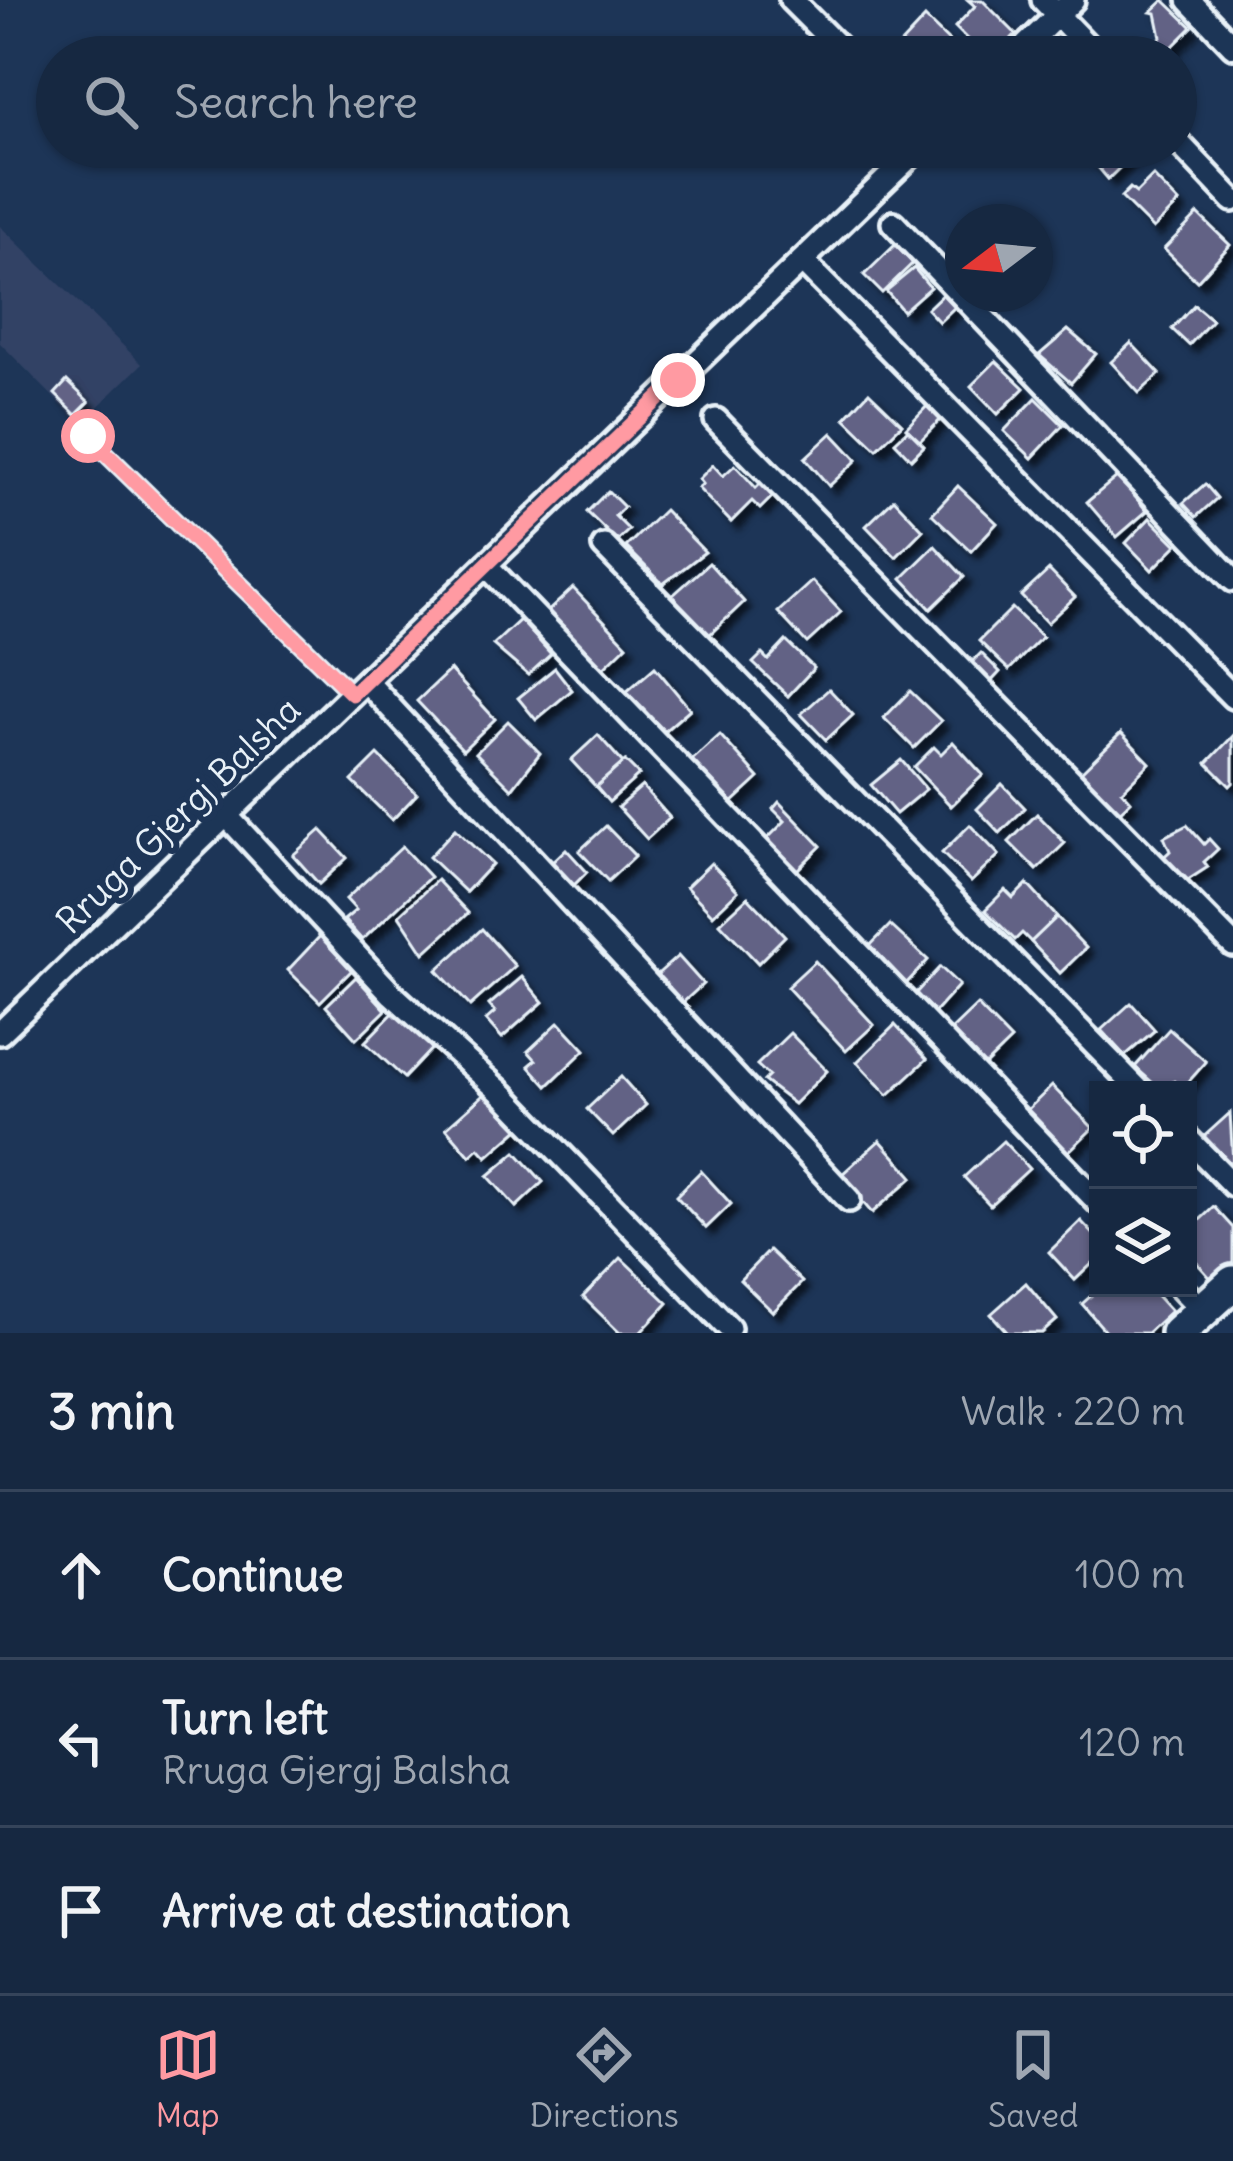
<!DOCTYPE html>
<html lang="en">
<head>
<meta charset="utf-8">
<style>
	body { margin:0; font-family:Delius,sans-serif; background:#1f3048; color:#f1f3f6 }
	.controls { position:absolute; right:36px; bottom:36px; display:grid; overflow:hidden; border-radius:0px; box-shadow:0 3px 9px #0004 }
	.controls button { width:108px; height:108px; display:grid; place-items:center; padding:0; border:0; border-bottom:3px solid #35445a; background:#162841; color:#f1f3f6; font:60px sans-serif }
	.compass { position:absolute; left:945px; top:204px; width:108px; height:108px; border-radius:50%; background:#162841; box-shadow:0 3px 9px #0004; rotate:254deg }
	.stop { position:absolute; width:36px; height:36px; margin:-27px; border:9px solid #ff9aa2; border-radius:50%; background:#fff }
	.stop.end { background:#ff9aa2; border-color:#fff; box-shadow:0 3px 12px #0008 }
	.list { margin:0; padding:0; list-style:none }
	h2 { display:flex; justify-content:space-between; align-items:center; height:156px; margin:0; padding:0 48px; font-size:51px }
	h2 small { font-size:39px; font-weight:400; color:#9ea6b1 }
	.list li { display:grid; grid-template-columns:78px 1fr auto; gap:36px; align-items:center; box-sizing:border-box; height:168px; padding:0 48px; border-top:3px solid #35445a }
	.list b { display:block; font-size:45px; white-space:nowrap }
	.list p { margin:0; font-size:39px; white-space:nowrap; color:#9ea6b1 }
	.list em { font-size:39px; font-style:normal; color:#9ea6b1 }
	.icon { flex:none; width:66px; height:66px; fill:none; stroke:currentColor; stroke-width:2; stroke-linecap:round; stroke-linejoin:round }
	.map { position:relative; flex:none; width:1233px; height:1333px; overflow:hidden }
	.search { position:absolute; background:#162841; box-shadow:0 3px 9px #0004; left:36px; right:36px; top:36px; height:132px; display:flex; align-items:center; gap:30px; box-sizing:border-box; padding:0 42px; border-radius:66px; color:#9ea6b1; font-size:45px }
	.sheet { height:660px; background:#162841 }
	nav { display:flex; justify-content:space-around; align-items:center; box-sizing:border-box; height:168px; border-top:3px solid #35445a; background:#162841; font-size:33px; color:#9ea6b1 }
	nav a { display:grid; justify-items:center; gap:6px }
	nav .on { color:#ff9aa2 }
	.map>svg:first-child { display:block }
	.built { fill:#324265 }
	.building { fill:#626285; stroke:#e8f1f8; stroke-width:3; filter:url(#shadow) }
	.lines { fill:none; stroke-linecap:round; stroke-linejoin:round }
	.lane-casing { stroke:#e8f1f8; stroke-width:20 }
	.street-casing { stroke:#e8f1f8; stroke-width:30 }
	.secondary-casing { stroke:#e8f1f8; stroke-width:42 }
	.lane { stroke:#1d3557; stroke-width:10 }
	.street { stroke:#1d3557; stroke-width:21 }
	.secondary { stroke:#1d3557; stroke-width:33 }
	.route { stroke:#ff9aa2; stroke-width:15 }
	.labels { text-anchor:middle; stroke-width:12; stroke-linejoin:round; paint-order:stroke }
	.street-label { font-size:36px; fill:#e8f1f8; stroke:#1d3557 }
</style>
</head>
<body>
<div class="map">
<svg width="1233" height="1333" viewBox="0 0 1233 1333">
	<defs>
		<filter id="shadow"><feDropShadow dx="7" dy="7" stdDeviation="3" flood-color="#0009"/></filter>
	</defs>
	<rect width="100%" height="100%" fill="#1d3557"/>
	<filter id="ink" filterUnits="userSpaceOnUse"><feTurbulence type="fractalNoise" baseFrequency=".00833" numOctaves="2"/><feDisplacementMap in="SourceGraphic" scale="24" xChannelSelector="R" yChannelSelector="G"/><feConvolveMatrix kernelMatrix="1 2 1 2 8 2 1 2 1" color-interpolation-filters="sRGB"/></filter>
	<g filter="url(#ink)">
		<polygon class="built" points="0,226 142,364 80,424 0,343"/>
		<g class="building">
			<polygon points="968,0 982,0 1016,34 993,57 985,57 955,27 975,6"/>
			<polygon points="1164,0 1192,27 1167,52 1156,42 1161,37 1156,13 1151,12"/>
			<polygon points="925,18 961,53 958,57 909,57 898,47"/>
			<polygon points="1081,147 1141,147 1108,179"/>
			<polygon points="1153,176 1179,203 1153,229 1121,197 1130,188 1136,193"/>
			<polygon points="1198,214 1230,245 1197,281 1164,249"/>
			<polygon points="895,245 913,263 882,293 864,275"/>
			<polygon points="914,268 930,287 903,311 886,291"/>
			<polygon points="945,292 957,305 939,322 927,309"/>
			<polygon points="1194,305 1212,320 1189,345 1172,329"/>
			<polygon points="1068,330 1096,354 1071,383 1039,355"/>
			<polygon points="1131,343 1160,374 1139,393 1111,362"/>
			<polygon points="996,361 1024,388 998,414 971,386"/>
			<polygon points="67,381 89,402 76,415 55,394"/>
			<polygon points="869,392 902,424 877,449 845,418"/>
			<polygon points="1036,398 1063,425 1032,458 1004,431"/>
			<polygon points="928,405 942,418 920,441 906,428"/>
			<polygon points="908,430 924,446 911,459 895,442"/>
			<polygon points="832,433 857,460 829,486 805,458"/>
			<polygon points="713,465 723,476 735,465 756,488 763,481 775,494 760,509 752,501 731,522 698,488 703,484 699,479"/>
			<polygon points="1118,476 1147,511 1117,537 1087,502"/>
			<polygon points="1205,484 1217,498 1196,517 1183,503"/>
			<polygon points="958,486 997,523 971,551 932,514"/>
			<polygon points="608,491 624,507 615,516 629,530 617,541 587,512"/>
			<polygon points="894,499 923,530 896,557 866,526"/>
			<polygon points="664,510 705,552 663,584 626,547"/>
			<polygon points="1150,518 1177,545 1152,570 1126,543"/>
			<polygon points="935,546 964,577 931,609 902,578"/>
			<polygon points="709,563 744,602 708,636 672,596"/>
			<polygon points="1049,570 1075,597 1047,623 1021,596"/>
			<polygon points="812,581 841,612 807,643 778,612"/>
			<polygon points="573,588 627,645 599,672 544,615"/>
			<polygon points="1012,608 1042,637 1009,670 979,641"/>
			<polygon points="520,620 551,654 528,675 493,645"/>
			<polygon points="786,641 814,668 788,696 753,663 762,654 768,660"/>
			<polygon points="981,653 1000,672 988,685 969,665"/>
			<polygon points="655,667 690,709 660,735 625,693"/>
			<polygon points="555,668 572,690 536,720 518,698"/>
			<polygon points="450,670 495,719 463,750 417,701"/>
			<polygon points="829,689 853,715 826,740 801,714"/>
			<polygon points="910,691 941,721 914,748 884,718"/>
			<polygon points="508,721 540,753 512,789 476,753"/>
			<polygon points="1121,733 1150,763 1122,791 1131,801 1113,818 1075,778"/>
			<polygon points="598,735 623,763 596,787 571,760"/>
			<polygon points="720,735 759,778 732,803 692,760"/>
			<polygon points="1233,736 1233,783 1230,786 1207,763"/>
			<polygon points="953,742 983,775 951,806 914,767 934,747 941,754"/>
			<polygon points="378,755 417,794 392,820 352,781"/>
			<polygon points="901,760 926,789 896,814 871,785"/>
			<polygon points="625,761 639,775 609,802 596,787"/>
			<polygon points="1002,784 1025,808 1000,833 977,809"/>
			<polygon points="642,786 670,818 647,839 618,807"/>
			<polygon points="779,802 821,846 794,873 764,842 785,821 773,809"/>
			<polygon points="1037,814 1065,843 1037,870 1009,842"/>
			<polygon points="970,825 999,855 971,882 942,853"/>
			<polygon points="1187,825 1204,844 1209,839 1218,849 1204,862 1208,867 1177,887 1157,863 1170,851 1164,837"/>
			<polygon points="606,826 635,856 608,881 579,851"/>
			<polygon points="455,829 492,864 466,892 429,857"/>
			<polygon points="321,830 347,858 319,884 293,855"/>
			<polygon points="402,847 430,877 362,940 344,920 356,910 346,899"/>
			<polygon points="566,849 587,872 569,890 547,867"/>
			<polygon points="711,863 738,891 713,915 686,887"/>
			<polygon points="437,880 468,913 424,953 399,915"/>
			<polygon points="1027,884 1057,917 1031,942 1022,933 1015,940 985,910 1005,890 1013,898"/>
			<polygon points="748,897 785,936 758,963 720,923"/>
			<polygon points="1057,917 1086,948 1060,973 1031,942"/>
			<polygon points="890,925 928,960 904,986 866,950"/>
			<polygon points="482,929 515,966 470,1006 437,970"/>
			<polygon points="323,933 356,966 320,1002 288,970"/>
			<polygon points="678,956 703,984 678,1007 652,979"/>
			<polygon points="815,961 874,1025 846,1051 787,987"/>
			<polygon points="940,967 959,985 935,1012 915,994"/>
			<polygon points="356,977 386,1010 356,1039 326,1006"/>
			<polygon points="522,977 543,1002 502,1038 486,1020 495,1012 489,1005"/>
			<polygon points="1131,1003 1155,1030 1125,1056 1101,1030"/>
			<polygon points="977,1005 1011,1040 984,1066 951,1030"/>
			<polygon points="399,1007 437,1043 404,1078 365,1042"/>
			<polygon points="559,1022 585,1050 547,1086 529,1066 536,1060 528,1051"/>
			<polygon points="895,1025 927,1059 888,1095 857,1062"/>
			<polygon points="1169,1029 1206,1062 1183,1088 1174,1081 1161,1090 1135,1067"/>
			<polygon points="790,1033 827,1071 794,1104 764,1081 769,1076 757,1065"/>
			<polygon points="621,1077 646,1105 613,1136 587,1109"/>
			<polygon points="1052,1086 1093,1128 1066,1154 1025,1112"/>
			<polygon points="488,1091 520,1128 487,1157 479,1148 470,1156 446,1128"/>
			<polygon points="1230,1113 1233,1163 1226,1169 1200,1140"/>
			<polygon points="880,1140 913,1177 872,1213 840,1176"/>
			<polygon points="1003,1141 1029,1169 990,1205 964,1177"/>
			<polygon points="516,1152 543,1182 516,1207 488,1176"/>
			<polygon points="701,1171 731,1204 706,1228 676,1196"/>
			<polygon points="1214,1207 1233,1228 1233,1264 1213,1281 1188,1253 1188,1231"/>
			<polygon points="1081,1221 1098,1239 1098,1258 1075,1280 1049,1252"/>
			<polygon points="769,1250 802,1282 773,1312 740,1280"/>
			<polygon points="621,1258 668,1303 640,1333 620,1333 583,1297"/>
			<polygon points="1026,1283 1057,1320 1042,1333 1008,1333 991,1314"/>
			<polygon points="1100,1288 1150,1288 1171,1311 1147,1333 1107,1333 1082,1304"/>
		</g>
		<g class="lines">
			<defs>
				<polyline id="lane" points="88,436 352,694"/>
				<g id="street">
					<polyline points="791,0 848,57"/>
					<polyline points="1043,0 1098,57"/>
					<polyline points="1189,0 1233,46"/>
					<polyline points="1014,57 1073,0"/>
					<polyline points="1176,140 1233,200"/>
					<polyline points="893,223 1233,580"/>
					<polyline points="802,261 1233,697"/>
					<polyline points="716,420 1233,945"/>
					<polyline points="604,546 1139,1090"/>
					<polyline points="486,565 1098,1202"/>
					<polyline points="366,681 849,1200"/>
					<polyline points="225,814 392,994 504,1095 729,1328"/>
					<polyline points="0,1033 920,147"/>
					<polyline points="1188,1139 1233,1185"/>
					<polyline points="1181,1288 1202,1310"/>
				</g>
				<polyline id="secondary" points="1178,1333 1233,1283"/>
			</defs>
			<use href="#lane" class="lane-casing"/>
			<use href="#street" class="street-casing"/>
			<use href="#secondary" class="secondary-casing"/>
			<use href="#lane" class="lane"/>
			<use href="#street" class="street"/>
			<use href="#secondary" class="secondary"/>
		</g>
	</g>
	<g class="lines" filter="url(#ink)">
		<polyline class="route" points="88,436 352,694 678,380"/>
	</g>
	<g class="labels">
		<g class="street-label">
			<text transform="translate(178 815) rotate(-44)" y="13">Rruga Gjergj Balsha</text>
		</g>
	</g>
</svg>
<div class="controls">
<button><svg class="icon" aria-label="locate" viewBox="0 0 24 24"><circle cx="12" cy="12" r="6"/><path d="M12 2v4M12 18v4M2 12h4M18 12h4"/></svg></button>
<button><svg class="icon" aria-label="layers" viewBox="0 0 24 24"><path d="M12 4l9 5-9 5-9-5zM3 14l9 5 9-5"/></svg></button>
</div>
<svg class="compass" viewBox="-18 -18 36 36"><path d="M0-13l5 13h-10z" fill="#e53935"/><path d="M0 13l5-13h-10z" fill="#9ea6b1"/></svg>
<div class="stop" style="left:88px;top:436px"></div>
<div class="stop end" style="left:678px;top:380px"></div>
<div class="search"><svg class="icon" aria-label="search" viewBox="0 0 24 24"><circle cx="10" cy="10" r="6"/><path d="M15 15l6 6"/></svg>Search here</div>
</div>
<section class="sheet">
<h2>3 min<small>Walk · 220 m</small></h2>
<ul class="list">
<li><svg class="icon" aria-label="ahead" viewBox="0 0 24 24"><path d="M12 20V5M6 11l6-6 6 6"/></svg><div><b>Continue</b></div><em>100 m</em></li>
<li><svg class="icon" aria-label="left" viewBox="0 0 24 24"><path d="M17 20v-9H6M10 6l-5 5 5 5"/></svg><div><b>Turn left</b><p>Rruga Gjergj Balsha</p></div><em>120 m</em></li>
<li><svg class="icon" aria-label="arrive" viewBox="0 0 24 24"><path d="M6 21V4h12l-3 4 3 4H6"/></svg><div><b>Arrive at destination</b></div></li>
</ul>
</section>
<nav>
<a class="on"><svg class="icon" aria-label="map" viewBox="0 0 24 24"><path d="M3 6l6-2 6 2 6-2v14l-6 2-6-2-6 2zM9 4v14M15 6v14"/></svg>Map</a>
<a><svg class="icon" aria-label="directions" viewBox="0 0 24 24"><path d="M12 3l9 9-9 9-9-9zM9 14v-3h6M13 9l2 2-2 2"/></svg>Directions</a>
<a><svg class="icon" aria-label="saved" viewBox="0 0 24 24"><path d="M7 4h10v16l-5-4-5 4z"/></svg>Saved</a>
</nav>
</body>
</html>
